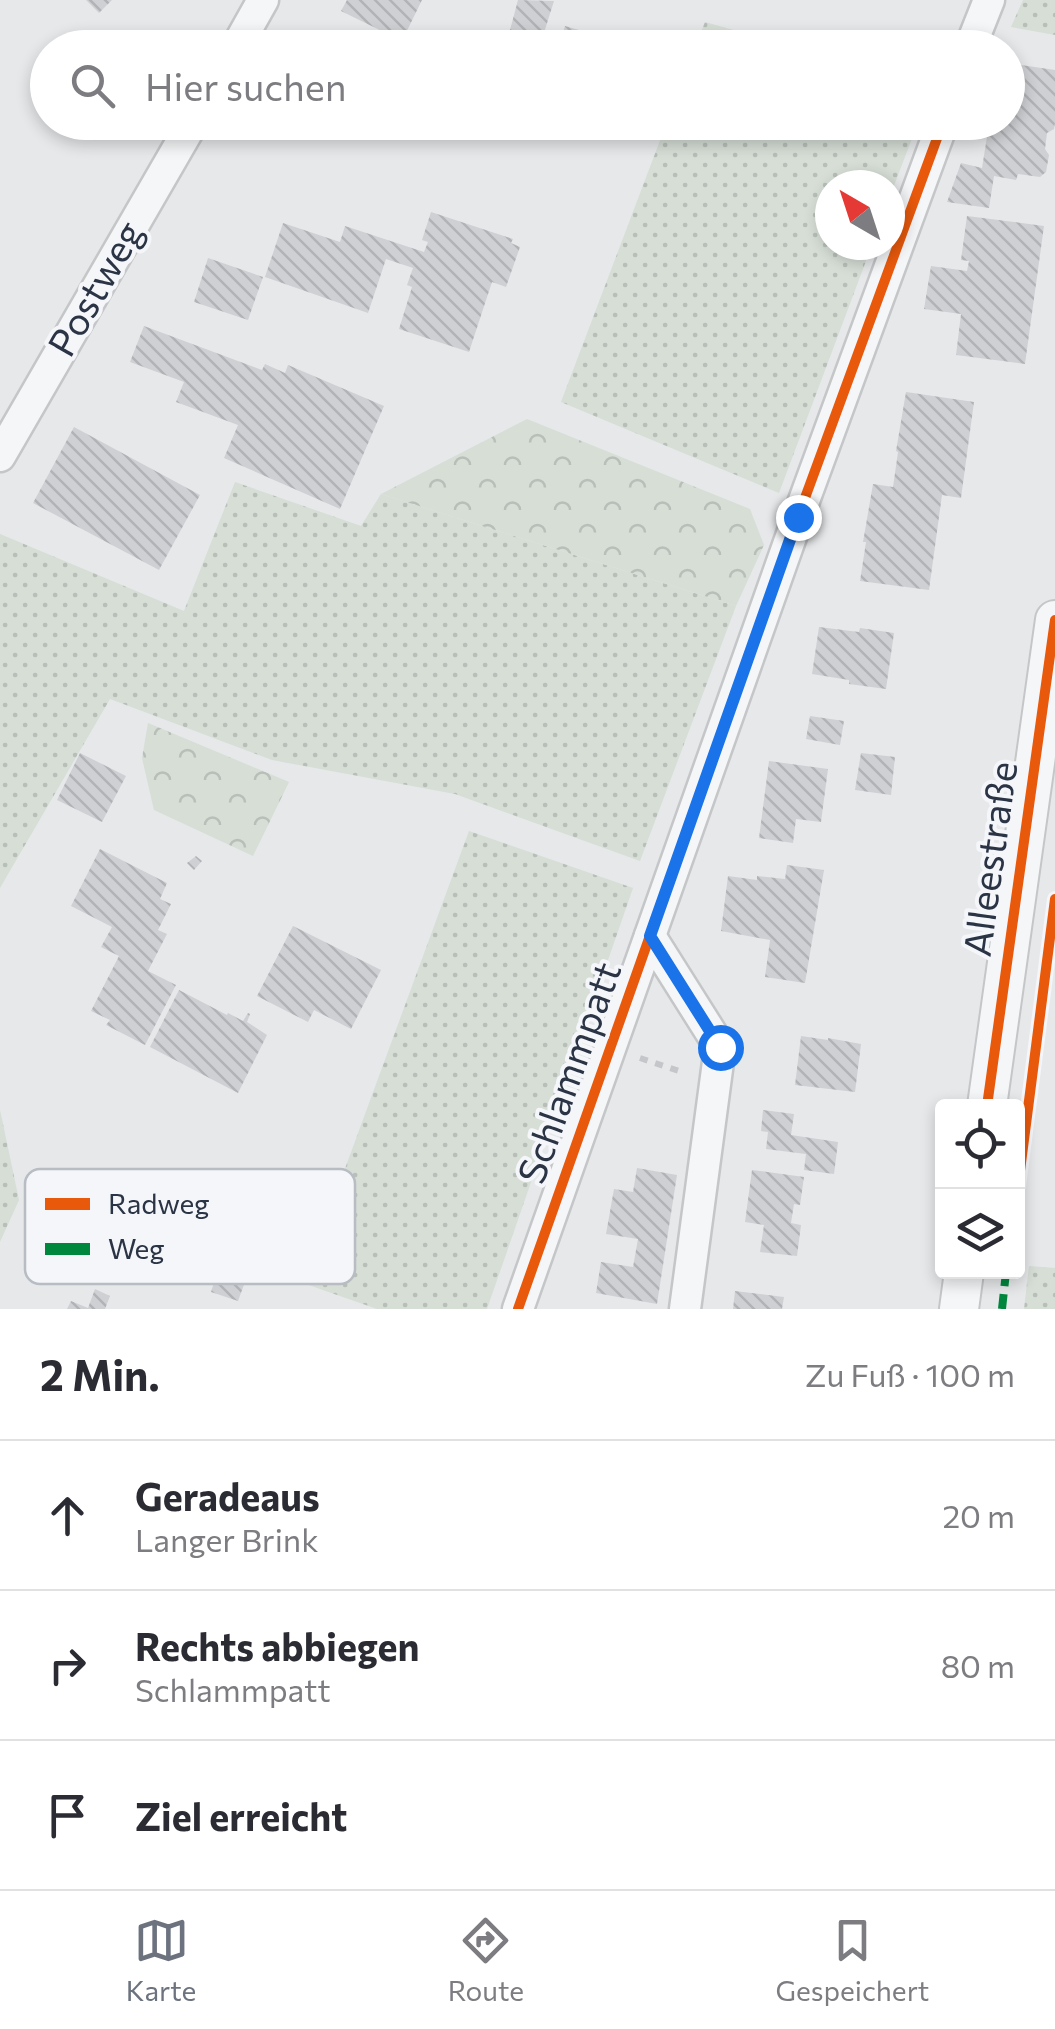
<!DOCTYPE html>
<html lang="de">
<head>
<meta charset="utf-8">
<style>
	body { margin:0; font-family:Commissioner,sans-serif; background:#f7f7f7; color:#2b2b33 }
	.controls { position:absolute; right:30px; bottom:30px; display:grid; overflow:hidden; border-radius:10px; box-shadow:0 5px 15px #0003 }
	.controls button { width:90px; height:90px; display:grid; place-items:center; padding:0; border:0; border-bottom:2px solid #e1e1e2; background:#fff; color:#2b2b33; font:50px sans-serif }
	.compass { position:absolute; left:815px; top:170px; width:90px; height:90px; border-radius:50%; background:#fff; box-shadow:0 5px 15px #0003; rotate:321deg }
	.stop { position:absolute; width:30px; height:30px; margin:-22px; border:8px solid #1a73e8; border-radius:50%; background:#fff }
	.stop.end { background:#1a73e8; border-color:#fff; box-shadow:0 2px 10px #0008 }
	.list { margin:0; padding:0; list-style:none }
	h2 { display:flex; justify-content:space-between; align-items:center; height:130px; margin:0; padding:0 40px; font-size:42px }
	h2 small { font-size:32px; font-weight:400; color:#7c7c81 }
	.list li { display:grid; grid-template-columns:65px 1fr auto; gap:30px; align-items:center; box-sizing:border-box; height:150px; padding:0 40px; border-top:2px solid #e1e1e2 }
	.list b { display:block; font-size:38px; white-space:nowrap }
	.list p { margin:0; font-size:32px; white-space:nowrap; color:#7c7c81 }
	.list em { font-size:32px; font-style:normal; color:#7c7c81 }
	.icon { flex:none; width:55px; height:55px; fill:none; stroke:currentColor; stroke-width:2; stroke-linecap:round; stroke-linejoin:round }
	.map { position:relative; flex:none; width:1055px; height:1309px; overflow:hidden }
	.search { position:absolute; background:#fff; box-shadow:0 5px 15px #0003; left:30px; right:30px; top:30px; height:110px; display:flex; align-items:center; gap:25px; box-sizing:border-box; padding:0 35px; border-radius:55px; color:#7c7c81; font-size:38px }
	.sheet { height:580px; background:#fff }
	nav { display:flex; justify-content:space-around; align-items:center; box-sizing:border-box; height:140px; border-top:2px solid #e1e1e2; background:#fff; font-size:28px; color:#7c7c81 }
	nav a { display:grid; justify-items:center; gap:5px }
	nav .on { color:#6c737f }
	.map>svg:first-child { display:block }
	.grass { fill:url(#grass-dots) }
	.forest { fill:url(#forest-crowns) }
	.building { fill:url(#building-back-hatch) }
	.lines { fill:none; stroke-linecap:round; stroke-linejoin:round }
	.minor-casing { stroke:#c4c6c8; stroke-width:35 }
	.tertiary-casing { stroke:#c4c6c8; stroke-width:42 }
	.path { stroke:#c5c6ca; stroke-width:6; stroke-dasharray:8 8; stroke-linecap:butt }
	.minor { stroke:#f5f6f7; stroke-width:30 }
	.tertiary { stroke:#f5f6f7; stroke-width:38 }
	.quiet { stroke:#00873e; stroke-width:8; stroke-dasharray:15 8; stroke-linecap:butt }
	.cycleway-casing { stroke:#f4f6f9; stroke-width:16 }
	.cycleway { stroke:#e8590c; stroke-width:10 }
	.route { stroke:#1a73e8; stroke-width:12 }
	.labels { text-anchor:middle; stroke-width:8; stroke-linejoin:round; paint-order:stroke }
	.street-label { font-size:38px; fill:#2b3445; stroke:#f4f6f9 }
	.key { fill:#f4f6f9; stroke:#b8bcc3; stroke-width:2.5 }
	.key-label { font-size:28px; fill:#2b3445 }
</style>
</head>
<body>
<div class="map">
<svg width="1055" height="1309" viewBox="0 0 1055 1309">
	<defs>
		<pattern id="grass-dots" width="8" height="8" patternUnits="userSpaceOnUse" patternTransform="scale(2.5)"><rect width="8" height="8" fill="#d6ded6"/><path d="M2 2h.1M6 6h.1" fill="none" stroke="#b8bfb9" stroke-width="1.8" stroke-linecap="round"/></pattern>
		<pattern id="forest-crowns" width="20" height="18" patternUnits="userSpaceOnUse" patternTransform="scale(2.5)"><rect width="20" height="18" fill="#d6ded6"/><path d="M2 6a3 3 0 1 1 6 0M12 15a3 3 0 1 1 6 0" fill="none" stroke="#b8bfb9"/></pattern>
		<pattern id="building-back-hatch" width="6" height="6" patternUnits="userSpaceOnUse" patternTransform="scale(2.5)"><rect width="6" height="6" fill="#ced0d3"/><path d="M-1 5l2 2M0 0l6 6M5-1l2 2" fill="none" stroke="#b1b3b6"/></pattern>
	</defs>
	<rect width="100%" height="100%" fill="#e6e8ea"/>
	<g class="grass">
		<polygon points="1023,0 1055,0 1055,35 1011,27"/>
		<polygon points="705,22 795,47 695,47"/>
		<polygon points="667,122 918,123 890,196 890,185 830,185 830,245 872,245 779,493 561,402"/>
		<polygon points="235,482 361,526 381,494 736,606 640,861 455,794 272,760 110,699 0,888 0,534 184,611"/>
		<polygon points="469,831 633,888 487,1309 377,1309 303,1283"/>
		<polygon points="0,1110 19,1200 0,1242"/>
		<polygon points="1029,1266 1055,1268 1055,1309 1024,1309"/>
	</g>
	<g class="forest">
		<polygon points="527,419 750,509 764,545 736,606 381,494"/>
		<polygon points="148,723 289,782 253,856 154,810 142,758"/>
	</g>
	<g class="building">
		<polygon points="86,0 112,0 99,13"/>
		<polygon points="347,0 422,0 402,41 341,11"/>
		<polygon points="518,0 554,1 542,39 510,30"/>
		<polygon points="565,26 635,46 635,48 558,48"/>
		<polygon points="1008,63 1055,70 1055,123 1054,129 1047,133 1045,149 1049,155 1046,172 1040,177 1018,174 1016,180 994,176 989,208 947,202 961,163 982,168 989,124 1008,122"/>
		<polygon points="431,212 513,239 511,243 520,247 506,287 492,282 469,352 399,329 412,287 407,285 413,268 386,259 368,313 265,277 283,223 340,242 345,226 424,252 428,242 422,240"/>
		<polygon points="967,216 1044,226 1025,364 956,355 961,314 924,309 931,266 967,271 969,261 961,260"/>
		<polygon points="208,258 263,277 248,320 194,302"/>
		<polygon points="144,326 262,370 265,364 285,373 288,365 384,406 340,509 224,458 238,425 176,402 184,382 130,362"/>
		<polygon points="906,392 974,402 961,498 942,495 929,590 860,581 866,542 863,542 873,484 893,487 898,452 896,451"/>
		<polygon points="74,427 200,495 159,570 33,503"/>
		<polygon points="819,627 859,632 860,628 894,633 886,689 849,684 849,680 812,674"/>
		<polygon points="810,716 844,721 840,745 806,739"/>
		<polygon points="80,753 126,776 102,822 57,800"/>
		<polygon points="861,753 895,757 891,795 855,790"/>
		<polygon points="769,761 828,769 821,822 796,819 793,843 759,838"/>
		<polygon points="100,849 167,883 160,899 171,904 158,930 167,934 148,971 176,985 145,1045 106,1025 110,1020 91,1011 119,956 101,947 112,927 71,906"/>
		<polygon points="196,856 202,861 194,870 187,863"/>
		<polygon points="787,865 824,870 805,983 765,977 770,940 721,931 728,876 757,880 757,876 785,879"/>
		<polygon points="293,926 381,970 351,1029 314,1010 308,1022 257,996"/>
		<polygon points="179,990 227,1015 228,1013 243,1021 248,1013 250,1014 247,1022 267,1035 238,1093 150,1047"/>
		<polygon points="801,1036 828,1040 828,1038 861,1044 855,1092 795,1085"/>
		<polygon points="763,1110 794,1114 791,1135 838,1142 834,1174 804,1170 806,1154 766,1149 768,1132 761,1131"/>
		<polygon points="637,1168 677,1175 657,1304 596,1293 601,1262 633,1267 638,1239 606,1234 614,1189 633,1192"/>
		<polygon points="752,1170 804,1177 800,1205 794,1204 791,1223 801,1225 797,1256 760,1252 764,1225 745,1222"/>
		<polygon points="217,1273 245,1282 238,1301 211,1292"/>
		<polygon points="95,1289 110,1296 105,1309 67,1309 71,1301 88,1308"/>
		<polygon points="735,1291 784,1297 782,1309 733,1309"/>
	</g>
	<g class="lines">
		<defs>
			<g id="minor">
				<polyline points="236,48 263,0"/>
				<polyline points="970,48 989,0"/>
				<polyline points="0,456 193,122"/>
				<polyline points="650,936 720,1047 685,1309"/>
				<polyline points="518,1309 798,517 943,122"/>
			</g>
			<g id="tertiary">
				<polyline points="987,1106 1055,620"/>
				<polyline points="959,1309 964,1272"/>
			</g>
		</defs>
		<use href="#minor" class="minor-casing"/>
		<use href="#tertiary" class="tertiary-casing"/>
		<polyline class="path" points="640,1058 685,1073"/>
		<use href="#minor" class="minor"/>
		<use href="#tertiary" class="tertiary"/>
		<polyline class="quiet" points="1002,1309 1006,1272"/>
		<defs>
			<g id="cycleway">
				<polyline points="987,1106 1055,620"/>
				<polyline points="1018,1186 1055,899"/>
				<polyline points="518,1309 798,517 943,122"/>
			</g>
		</defs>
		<use href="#cycleway" class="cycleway-casing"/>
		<use href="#cycleway" class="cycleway"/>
	</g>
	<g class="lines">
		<polyline class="route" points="720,1047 650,936 798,517"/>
	</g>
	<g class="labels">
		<g class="street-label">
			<text transform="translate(96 289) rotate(-60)" y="13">Postweg</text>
			<text transform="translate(991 859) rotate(-82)" y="13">Alleestraße</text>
			<text transform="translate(570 1073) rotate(-70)" y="13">Schlammpatt</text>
		</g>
	</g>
	<rect x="25" y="1169" width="330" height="115" rx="15" class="key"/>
	<rect x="45" y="1198" width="45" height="12" fill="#e8590c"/>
	<rect x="45" y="1243" width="45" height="12" fill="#00873e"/>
	<g class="key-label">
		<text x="108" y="1214">Radweg</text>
		<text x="108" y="1259">Weg</text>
	</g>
</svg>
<div class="controls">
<button><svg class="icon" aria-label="locate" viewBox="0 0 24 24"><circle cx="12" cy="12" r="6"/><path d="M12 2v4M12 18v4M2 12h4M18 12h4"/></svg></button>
<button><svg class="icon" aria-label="layers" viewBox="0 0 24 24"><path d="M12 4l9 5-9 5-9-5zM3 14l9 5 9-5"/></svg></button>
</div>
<svg class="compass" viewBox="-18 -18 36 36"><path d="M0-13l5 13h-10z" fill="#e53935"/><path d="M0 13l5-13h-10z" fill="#7c7c81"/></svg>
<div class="stop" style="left:720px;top:1047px"></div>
<div class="stop end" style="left:798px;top:517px"></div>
<div class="search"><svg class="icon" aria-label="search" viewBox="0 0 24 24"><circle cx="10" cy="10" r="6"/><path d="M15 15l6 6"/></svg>Hier suchen</div>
</div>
<section class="sheet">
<h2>2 Min.<small>Zu Fuß · 100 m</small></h2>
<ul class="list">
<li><svg class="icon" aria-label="ahead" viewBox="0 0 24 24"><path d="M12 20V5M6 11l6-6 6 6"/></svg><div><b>Geradeaus</b><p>Langer Brink</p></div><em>20 m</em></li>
<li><svg class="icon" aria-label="right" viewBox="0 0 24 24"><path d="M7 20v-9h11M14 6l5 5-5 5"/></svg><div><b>Rechts abbiegen</b><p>Schlammpatt</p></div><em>80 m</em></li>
<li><svg class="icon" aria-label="arrive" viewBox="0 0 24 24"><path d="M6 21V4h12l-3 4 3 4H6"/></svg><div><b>Ziel erreicht</b></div></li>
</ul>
</section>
<nav>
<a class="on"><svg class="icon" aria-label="map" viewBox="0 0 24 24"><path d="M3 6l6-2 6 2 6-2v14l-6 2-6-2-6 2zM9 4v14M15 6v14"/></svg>Karte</a>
<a><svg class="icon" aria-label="directions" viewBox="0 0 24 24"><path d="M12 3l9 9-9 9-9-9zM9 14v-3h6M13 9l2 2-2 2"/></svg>Route</a>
<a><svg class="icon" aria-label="saved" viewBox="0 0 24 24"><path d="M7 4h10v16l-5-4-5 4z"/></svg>Gespeichert</a>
</nav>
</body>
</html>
